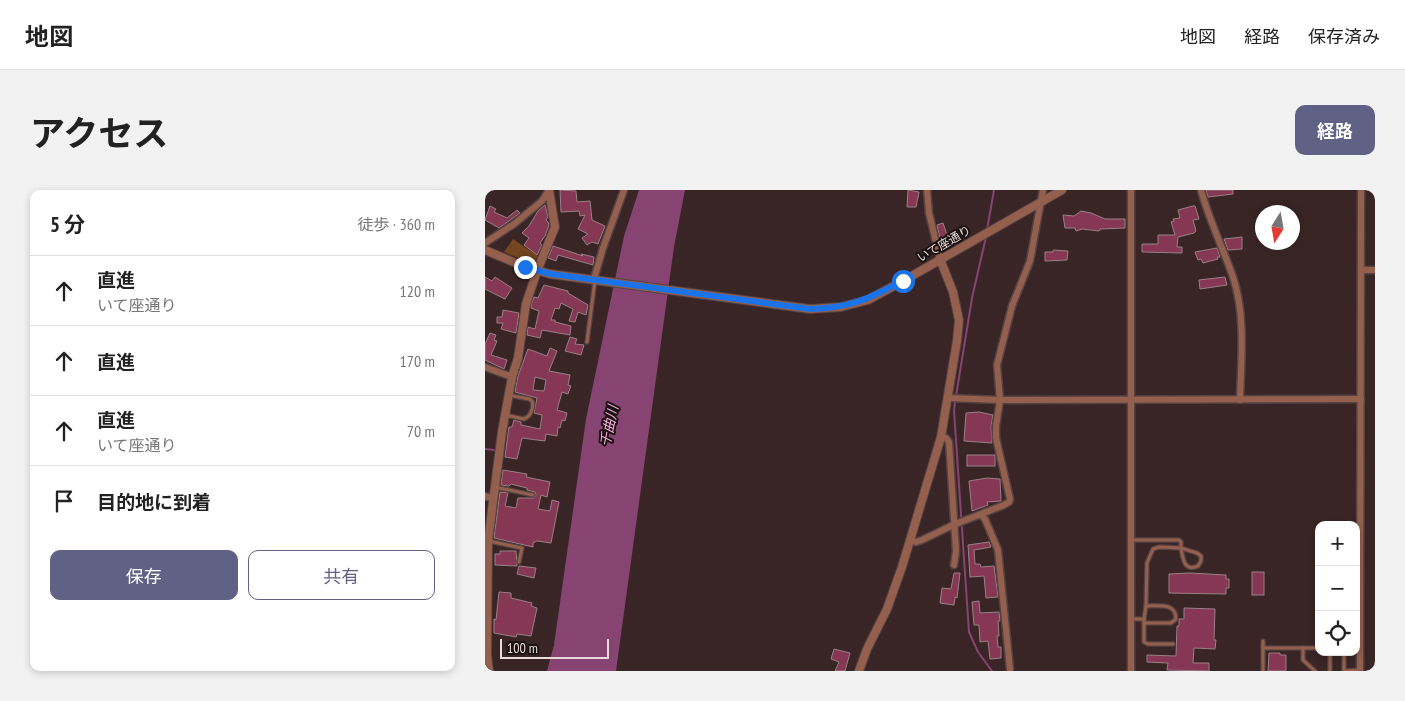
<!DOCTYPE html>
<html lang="ja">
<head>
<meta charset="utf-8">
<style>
	body { margin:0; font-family:"PT Sans Narrow","Noto Sans JP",sans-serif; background:#f2f2f2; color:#222 }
	.controls { position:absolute; right:15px; bottom:15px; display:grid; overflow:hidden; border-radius:10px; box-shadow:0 2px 8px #0003 }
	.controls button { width:45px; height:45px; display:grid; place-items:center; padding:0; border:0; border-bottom:1px solid #e0e0e0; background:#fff; color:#222; font:25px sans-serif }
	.compass { position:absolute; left:770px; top:15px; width:45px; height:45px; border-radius:50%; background:#fff; box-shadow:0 2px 8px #0003; rotate:191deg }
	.scale { position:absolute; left:15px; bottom:12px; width:109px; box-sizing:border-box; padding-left:5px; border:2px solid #eadcdc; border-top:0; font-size:14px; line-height:18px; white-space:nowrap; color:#eadcdc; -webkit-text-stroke:4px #1a1111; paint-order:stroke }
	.stop { position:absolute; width:15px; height:15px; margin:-11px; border:4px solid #1a73e8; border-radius:50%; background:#fff }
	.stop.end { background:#1a73e8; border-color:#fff; box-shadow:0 1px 5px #0008 }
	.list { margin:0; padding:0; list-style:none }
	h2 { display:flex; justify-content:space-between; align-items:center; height:65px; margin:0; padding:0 20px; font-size:21px }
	h2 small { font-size:16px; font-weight:400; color:#767676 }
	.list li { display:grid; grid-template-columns:32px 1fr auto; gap:15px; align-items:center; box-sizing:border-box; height:70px; padding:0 20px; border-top:1px solid #e0e0e0 }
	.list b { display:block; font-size:19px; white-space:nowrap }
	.list p { margin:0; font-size:16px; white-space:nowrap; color:#767676 }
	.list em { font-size:16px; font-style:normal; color:#767676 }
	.actions { display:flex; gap:10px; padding:15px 20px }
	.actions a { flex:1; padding:11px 0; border:1px solid #606184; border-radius:10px; text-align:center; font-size:18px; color:#606184 }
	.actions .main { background:#606184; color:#fff }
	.icon { flex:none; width:28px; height:28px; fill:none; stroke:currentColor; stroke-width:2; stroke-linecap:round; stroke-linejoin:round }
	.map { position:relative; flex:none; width:890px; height:481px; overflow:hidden; border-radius:10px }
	header { display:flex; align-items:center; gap:30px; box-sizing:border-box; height:70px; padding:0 25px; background:#fff; border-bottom:1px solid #e0e0e0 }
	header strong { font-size:24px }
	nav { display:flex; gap:28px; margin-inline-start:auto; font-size:18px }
	.intro { display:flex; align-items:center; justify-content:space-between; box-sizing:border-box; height:120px; padding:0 30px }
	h1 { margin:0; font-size:35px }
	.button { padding:12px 22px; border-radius:10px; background:#606184; color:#fff; font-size:18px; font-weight:700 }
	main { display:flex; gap:30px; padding:0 30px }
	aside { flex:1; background:#fff; border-radius:10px; box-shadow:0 2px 8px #0003 }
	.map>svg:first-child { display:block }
	.green { fill:#74451e }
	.water { fill:#874372 }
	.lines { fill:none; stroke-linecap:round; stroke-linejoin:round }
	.stream { stroke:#874372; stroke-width:2 }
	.building { fill:#853753; stroke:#988187; fill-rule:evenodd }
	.service-casing { stroke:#554242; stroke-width:5.5 }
	.minor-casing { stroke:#554242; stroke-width:9 }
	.tertiary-casing { stroke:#554242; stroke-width:10 }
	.service { stroke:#955f4d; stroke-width:3 }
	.minor { stroke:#955f4d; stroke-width:6 }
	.tertiary { stroke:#955f4d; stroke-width:8 }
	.route { stroke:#1a73e8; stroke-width:6 }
	.labels { text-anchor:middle; stroke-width:4; stroke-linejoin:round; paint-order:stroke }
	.street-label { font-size:12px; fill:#eadcdc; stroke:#1a1111 }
	.water-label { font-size:14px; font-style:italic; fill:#fdafe2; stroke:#1a1111 }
</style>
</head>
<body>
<header>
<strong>地図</strong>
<nav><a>地図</a><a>経路</a><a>保存済み</a></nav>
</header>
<div class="intro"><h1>アクセス</h1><a class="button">経路</a></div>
<main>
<aside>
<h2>5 分<small>徒歩 · 360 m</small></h2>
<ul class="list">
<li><svg class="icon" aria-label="ahead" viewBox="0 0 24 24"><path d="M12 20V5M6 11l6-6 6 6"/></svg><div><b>直進</b><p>いて座通り</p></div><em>120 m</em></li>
<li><svg class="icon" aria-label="ahead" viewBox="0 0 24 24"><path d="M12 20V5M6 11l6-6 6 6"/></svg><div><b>直進</b></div><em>170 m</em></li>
<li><svg class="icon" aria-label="ahead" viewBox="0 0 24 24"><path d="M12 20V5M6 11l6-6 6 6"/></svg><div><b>直進</b><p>いて座通り</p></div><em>70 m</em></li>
<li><svg class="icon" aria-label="arrive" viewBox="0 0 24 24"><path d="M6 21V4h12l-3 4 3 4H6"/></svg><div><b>目的地に到着</b></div></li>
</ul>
<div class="actions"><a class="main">保存</a><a>共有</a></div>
</aside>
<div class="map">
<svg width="890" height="481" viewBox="0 0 890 481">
	<rect width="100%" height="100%" fill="#392525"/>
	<polygon class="green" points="28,49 53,66 48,74 19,62"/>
	<polygon class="water" points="154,0 200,0 189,57 131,481 62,481 69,455 101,229 139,46"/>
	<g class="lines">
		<g class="stream">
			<polyline points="502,40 509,0"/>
			<polyline points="471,206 487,108 501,47"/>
			<polyline points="470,211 469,221 484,442 493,462 507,481"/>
			<polyline points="0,259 9,260"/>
		</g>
	</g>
	<g class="building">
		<polygon points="75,0 91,1 92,12 105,11 107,30 120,36 113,54 107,52 102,55 97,48 103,44 93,39 100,25 95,26 94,21 76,22"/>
		<polygon points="423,0 434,2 431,17 422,17"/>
		<polygon points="721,0 748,0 748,4 723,7"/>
		<polygon points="60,15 63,27 61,30 63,32 64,35 60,46 55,53 57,55 52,65 39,55 44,48 37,43 44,36 53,21"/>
		<polygon points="5,16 11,19 9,22 22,28 32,20 35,23 14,38 0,30"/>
		<polygon points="708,16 710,16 714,29 708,30 711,41 709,43 693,47 692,57 697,57 697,63 657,62 657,54 673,54 673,45 690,45 686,32 689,31 688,29 695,28 693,20"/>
		<polygon points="596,21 606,23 620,29 640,29 640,38 615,39 614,41 597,39 591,41 590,38 580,38 578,25 589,26"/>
		<polygon points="458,33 462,45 468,41 472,49 461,55 456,53 452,35"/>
		<polygon points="757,47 757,59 743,60 739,49"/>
		<polygon points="68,56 98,66 96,64 109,67 108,75 73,65 71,71 63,68"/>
		<polygon points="732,58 735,67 732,67 733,69 718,73 716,69 713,70 710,62"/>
		<polygon points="568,60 583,61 582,70 560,71 560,62 568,62"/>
		<polygon points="0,87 7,91 10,87 27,98 20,109 0,99"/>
		<polygon points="740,87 742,95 715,99 714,90"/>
		<polygon points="59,95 83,101 83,103 103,115 101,125 93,122 90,132 84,131 88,119 76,113 74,119 70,118 66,130 70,130 70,132 86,136 85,145 57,140 55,148 42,145 43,137 50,139 54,121 46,118 46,115 49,107 53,108"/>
		<polygon points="18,120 34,123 31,143 16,139 18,133 12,133 12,127 17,127"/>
		<polygon points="5,143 11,145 9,150 12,151 6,165 22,170 19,179 0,170 0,154"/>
		<polygon points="85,147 92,149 90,154 99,155 96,165 80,161"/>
		<path d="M 65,158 L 72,161 L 64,181 L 85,185 L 83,195 L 86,196 L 84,201 L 83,204 L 77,202 L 72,220 L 82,223 L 80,231 L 77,230 L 75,238 L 73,237 L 72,246 L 61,244 L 60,251 L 37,248 L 32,269 L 20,267 L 24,237 L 27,237 L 29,230 L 36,232 L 36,235 L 55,239 L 57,225 L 49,223 L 52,208 L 30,202 L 33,186 L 43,159 L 62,166 ZM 50,187 L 61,190 L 59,201 L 48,200 Z"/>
		<polygon points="494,222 508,225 506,236 507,253 479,251 481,223"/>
		<rect x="482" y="265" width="28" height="11"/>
		<polygon points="18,280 42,284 41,287 65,292 62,307 56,305 53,319 65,321 67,310 74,312 66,353 52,351 48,353 48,357 9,348 15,302 23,303 20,316 31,318 33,308 49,308 51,305 50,302 42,300 42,298 26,294 24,296 16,295"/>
		<polygon points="502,288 515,289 516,311 502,312 503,315 487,321 484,291"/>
		<polygon points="504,352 506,357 489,360 490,374 495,374 496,377 509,376 513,407 501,408 499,386 485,387 483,355"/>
		<polygon points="15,361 31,361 32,376 10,375 10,364 15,364"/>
		<polygon points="34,376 51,378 49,388 32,384"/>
		<rect x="767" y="382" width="12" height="23"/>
		<polygon points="469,383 475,383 472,408 470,407 469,415 455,413 457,398 466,399"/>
		<polygon points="705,383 741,385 741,389 744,389 744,398 741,398 741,404 684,403 684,384"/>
		<polygon points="14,402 26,403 26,408 47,413 46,416 52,418 46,446 32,444 31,447 9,443 9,429 11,430"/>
		<polygon points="494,411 495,423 514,422 515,431 513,431 514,446 512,446 513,457 516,457 516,468 505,469 503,451 495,452 494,435 489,435 487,412"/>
		<polygon points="699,418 730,419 729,450 731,450 730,459 709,458 708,473 724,473 724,481 682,480 683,473 662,472 662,465 691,466 692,436 694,436 694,429 699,429"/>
		<polygon points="349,459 365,463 360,481 350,481 354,472 346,469"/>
		<polygon points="784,463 795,463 795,465 801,465 801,481 783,481"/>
	</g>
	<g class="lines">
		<defs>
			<g id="service">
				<polyline points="102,152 110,90"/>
				<path d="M 20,225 L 39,229 C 46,226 49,218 47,211 L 44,209 L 23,205"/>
				<polyline points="10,297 48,305"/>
				<path d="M 647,350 L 694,350 L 696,352 L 696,358 L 712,363 L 716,366 L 716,371 L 713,376 C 699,382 698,369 696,358 L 674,357 L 668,359 L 662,373 L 661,416"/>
				<polyline points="4,351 37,358 34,372"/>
				<polyline points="647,429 659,429 659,452 663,454 688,454"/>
				<path d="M 659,433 L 686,433 L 691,429 C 691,412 673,416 661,416 L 659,429"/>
				<polyline points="778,451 778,481"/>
				<polyline points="778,458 834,458"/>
				<polyline points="818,458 818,470 830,481"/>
				<polyline points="845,481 845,462"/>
				<polyline points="859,481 859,462"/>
				<polyline points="860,481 875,480"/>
			</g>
			<g id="minor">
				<polyline points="442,0 444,23 455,69"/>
				<polyline points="646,0 646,481"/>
				<path d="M 716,0 C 724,30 738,58 748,87 C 761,126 756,170 755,210"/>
				<polyline points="0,53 29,34 57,11 64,0"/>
				<polyline points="876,80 890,80"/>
				<polyline points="109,89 118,58 139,0"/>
				<polyline points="0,177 27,187"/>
				<polyline points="463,208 515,210 876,209"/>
				<polyline points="456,247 461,248 464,252 471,361 469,375"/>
				<polyline points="0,306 8,309"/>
				<polyline points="496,325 500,329 513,360 525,479"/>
				<polyline points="426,350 431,352 437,350 468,335 519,315 524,312 525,309 511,248 511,236 515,210 512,175 527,116 545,71 558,0"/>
				<polyline points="875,481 876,0"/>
			</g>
			<g id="tertiary">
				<polyline points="0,60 40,77 65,84 325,119 356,117 383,110 418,91 577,0"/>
				<polyline points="4,481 2,465 3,351 17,242 27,187 33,168 41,114 52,81 70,37 64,0"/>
				<polyline points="374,481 382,459 402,419 417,377 456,247 472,151 474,130 468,102 455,69"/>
			</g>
		</defs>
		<use href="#service" class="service-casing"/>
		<use href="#minor" class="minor-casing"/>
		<use href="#tertiary" class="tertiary-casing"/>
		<use href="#service" class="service"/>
		<use href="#minor" class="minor"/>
		<use href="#tertiary" class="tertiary"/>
	</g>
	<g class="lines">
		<path class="route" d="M 40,77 L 66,84 L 325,119 C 365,118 383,109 418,91"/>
	</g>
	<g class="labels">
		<g class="street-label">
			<text transform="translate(459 54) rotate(-30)" y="4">いて座通り</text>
		</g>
		<g class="water-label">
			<text transform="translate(124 236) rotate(-78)" y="5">千曲川</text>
		</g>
	</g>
</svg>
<div class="controls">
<button>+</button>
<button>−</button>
<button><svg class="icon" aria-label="locate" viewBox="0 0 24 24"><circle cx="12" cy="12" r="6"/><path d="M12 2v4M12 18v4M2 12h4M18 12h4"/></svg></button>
</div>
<svg class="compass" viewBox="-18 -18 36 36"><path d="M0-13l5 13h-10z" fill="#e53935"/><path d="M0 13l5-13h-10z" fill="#767676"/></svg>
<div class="scale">100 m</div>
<div class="stop" style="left:418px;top:91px"></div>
<div class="stop end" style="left:40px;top:77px"></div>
</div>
</main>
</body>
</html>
